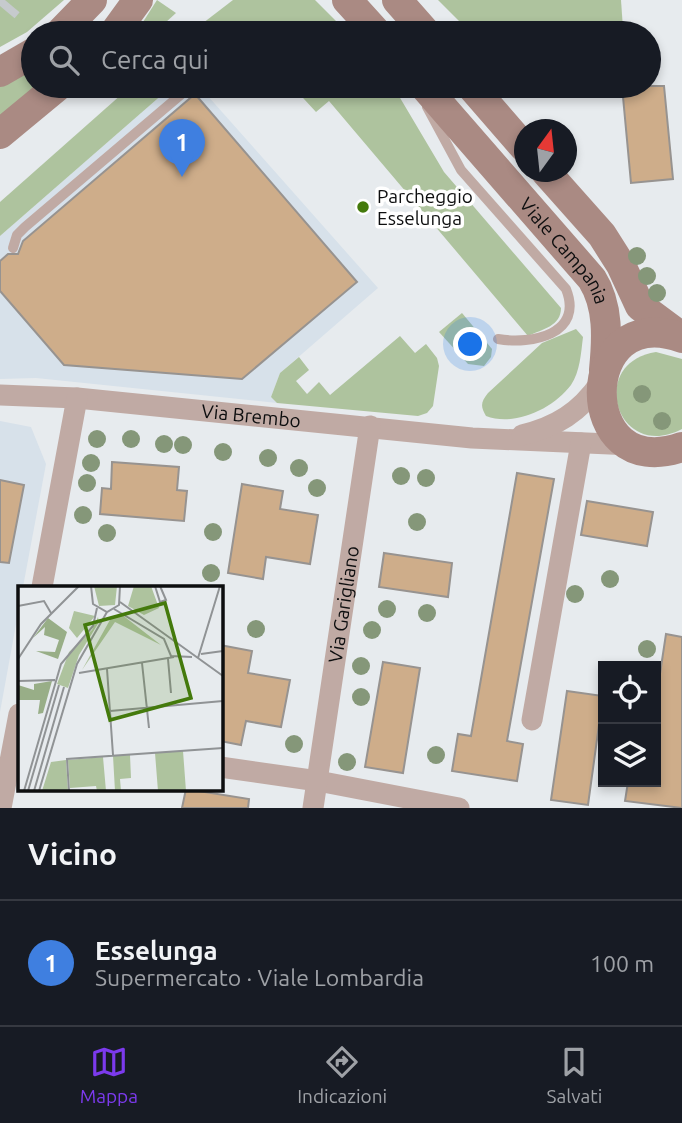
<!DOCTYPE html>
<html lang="it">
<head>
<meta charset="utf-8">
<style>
	body { margin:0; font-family:Ubuntu,sans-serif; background:#242831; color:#f1f3f6 }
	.controls { position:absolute; right:21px; bottom:21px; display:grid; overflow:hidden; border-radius:0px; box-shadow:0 4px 10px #0003 }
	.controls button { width:63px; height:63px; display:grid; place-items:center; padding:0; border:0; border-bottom:2px solid #363941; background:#171b24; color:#f1f3f6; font:35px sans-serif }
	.compass { position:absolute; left:514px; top:119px; width:63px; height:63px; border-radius:50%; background:#171b24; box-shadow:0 4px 10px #0003; rotate:15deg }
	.you { position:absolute; left:471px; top:345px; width:24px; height:24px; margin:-18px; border:5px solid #fff; border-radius:50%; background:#1a73e8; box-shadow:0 0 0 10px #1a73e833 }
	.badge { display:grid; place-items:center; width:46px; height:46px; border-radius:50%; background:#7c3aed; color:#fff; font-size:23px; font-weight:700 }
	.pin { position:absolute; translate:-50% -58px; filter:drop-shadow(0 2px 4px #0008) }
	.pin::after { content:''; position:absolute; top:37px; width:24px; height:21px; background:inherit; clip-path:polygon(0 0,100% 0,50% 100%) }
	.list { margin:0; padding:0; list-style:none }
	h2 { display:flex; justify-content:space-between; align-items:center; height:91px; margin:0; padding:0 28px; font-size:30px }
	h2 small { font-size:23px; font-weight:400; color:#9ea1a6 }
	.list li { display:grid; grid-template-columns:46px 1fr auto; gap:21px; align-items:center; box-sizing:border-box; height:126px; padding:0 28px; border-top:2px solid #363941 }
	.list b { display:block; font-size:26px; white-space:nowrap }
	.list p { margin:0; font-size:23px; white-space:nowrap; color:#9ea1a6 }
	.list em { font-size:23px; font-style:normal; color:#9ea1a6 }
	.icon { flex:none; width:38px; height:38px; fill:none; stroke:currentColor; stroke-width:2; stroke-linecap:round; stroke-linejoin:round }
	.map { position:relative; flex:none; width:682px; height:808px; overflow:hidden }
	.search { position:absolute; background:#171b24; box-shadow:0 4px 10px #0003; left:21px; right:21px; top:21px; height:77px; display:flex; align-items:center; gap:18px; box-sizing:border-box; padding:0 24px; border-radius:38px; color:#9ea1a6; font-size:26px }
	.sheet { height:217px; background:#171b24 }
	nav { display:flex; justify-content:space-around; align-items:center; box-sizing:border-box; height:98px; border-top:2px solid #363941; background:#171b24; font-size:19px; color:#9ea1a6 }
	nav a { display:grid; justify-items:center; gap:4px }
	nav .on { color:#7c3aed }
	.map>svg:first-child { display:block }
	.built { fill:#d7e1ea }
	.green { fill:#aec39e }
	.building { fill:#cead8a; stroke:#979390; stroke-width:2 }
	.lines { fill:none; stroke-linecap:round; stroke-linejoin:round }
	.highway-tunnel { stroke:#c6cacd; stroke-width:38; stroke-dasharray:38 19; stroke-linecap:butt }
	.lane { stroke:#c0aaa4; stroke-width:10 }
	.street { stroke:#c0aaa4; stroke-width:21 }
	.secondary { stroke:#aa8a83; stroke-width:30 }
	.tree { fill:#859779 }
	.poi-dot { fill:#447a0c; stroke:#fff; stroke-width:2.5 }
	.labels { text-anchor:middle; stroke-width:7; stroke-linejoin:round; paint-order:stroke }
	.poi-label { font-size:19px; fill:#0d0e0f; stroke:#fff; text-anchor:start }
	.street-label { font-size:19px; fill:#0d0e0f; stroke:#fff }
	.inset-road { fill:none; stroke:#909395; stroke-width:2 }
	.view { fill:#447a0c; fill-opacity:0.15; stroke:#447a0c; stroke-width:3.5 }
	.inset-edge { fill:none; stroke:#0d0e0f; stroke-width:3.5 }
</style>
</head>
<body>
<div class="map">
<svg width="682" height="808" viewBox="0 0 682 808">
	<rect width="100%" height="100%" fill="#e7ebee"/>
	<g class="built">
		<polygon points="172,86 199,86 378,288 280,373 271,397 277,403 36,378 0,379 0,236"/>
		<polygon points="0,421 31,427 46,464 23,587 19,587 19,608 0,712"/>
	</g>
	<g class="green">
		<polygon points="0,0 64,0 27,32 0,47"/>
		<polygon points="157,0 176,13 154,33 136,33"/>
		<polygon points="233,0 315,0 348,33 190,33"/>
		<polygon points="438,0 621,0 623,29 594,33 471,33"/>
		<polygon points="33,65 33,86 41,86 0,119 0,82"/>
		<polygon points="131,86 172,86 0,236 0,202"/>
		<path d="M 292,86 L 393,86 L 444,172 L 561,308 C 561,326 543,329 528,336 L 329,101 L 316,112 Z"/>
		<polygon points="462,313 492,349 491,357 484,366 468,364 439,332"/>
		<path d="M 576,329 L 583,337 C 581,353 580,372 571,385 C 553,409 514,427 486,416 C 480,406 481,402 488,393 L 542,343 Z"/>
		<polygon points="400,336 415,353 426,344 437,358 439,366 433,406 427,413 418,416 277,403 271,397 280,373 299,357 309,370 296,381 307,394 319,382 330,395"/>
		<path d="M 656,352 L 682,359 L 682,429 C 617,463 586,363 656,352 Z"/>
	</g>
	<g class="building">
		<polygon points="622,86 664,86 673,179 631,183"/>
		<polygon points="195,94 357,282 242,379 64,365 0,291 0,261 8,254 18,254 23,241"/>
		<polygon points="112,462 179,467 177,490 187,491 184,521 100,514 102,488 111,489"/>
		<polygon points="517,473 554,479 507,741 523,744 517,781 452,771 458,734 471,736"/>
		<polygon points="0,480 24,485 9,563 0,562"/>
		<polygon points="242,484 283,491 280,509 318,515 310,564 266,557 263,579 228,573"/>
		<polygon points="587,501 653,512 647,546 581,535"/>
		<polygon points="384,553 452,563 448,597 379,587"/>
		<polygon points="666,634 682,637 682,808 625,801 628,782 656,782 656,700"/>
		<polygon points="220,645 252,651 248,673 290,680 281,727 246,721 241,745 220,741"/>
		<polygon points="383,662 420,668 403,773 365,767"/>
		<polygon points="567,691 603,696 588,805 551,800"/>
		<polygon points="186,789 249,799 248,808 182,808"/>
	</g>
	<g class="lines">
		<polyline class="highway-tunnel" points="0,6 5,0"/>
		<g class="lane">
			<path d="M 427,107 L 461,170 L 566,289 C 584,334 532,345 498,339"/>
			<polyline points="13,248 17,235 25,227 191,86"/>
		</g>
		<g class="street">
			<path id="s1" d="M 0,395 L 77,398 L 472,438 L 632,445"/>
			<path d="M 522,435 C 556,427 580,412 600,383"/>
			<polyline points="42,587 77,398"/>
			<polyline points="532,720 581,443"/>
			<polyline points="220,767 318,781 459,808"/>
			<polyline points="1,808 19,714"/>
			<path id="s2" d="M 313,808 L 370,426"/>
		</g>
		<g class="secondary">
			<polyline points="347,0 377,33"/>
			<polyline points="397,0 426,33"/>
			<polyline points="60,33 92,0"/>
			<polyline points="114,33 138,0"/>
			<polyline points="0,72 33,53"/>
			<path id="s3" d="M 424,86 L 592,279 C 609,306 607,339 604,370"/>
			<polyline points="471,86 524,147"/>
			<polyline points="0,134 58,86"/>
			<polyline points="546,172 602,235 621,265 640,306 679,335"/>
			<path d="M 682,338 C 576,299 574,485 682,447"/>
		</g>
	</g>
	<g class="tree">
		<circle cx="637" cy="256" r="9"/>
		<circle cx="647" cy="276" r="9"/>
		<circle cx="657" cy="293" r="9"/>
		<circle cx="642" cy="394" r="9"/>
		<circle cx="662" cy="421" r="9"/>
		<circle cx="97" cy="439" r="9"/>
		<circle cx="131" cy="439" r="9"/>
		<circle cx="164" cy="444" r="9"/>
		<circle cx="183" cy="445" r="9"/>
		<circle cx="223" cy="452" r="9"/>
		<circle cx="268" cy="458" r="9"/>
		<circle cx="91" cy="463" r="9"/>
		<circle cx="299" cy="468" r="9"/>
		<circle cx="401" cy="476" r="9"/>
		<circle cx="426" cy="478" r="9"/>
		<circle cx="87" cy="483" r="9"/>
		<circle cx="317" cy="488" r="9"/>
		<circle cx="83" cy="515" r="9"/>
		<circle cx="417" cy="522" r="9"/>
		<circle cx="213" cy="532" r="9"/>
		<circle cx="107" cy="533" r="9"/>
		<circle cx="211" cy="573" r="9"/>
		<circle cx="610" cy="579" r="9"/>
		<circle cx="575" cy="594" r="9"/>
		<circle cx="387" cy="609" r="9"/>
		<circle cx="427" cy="613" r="9"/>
		<circle cx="256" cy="629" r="9"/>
		<circle cx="372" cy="630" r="9"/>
		<circle cx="647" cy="649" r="9"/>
		<circle cx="361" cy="666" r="9"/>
		<circle cx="361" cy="697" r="9"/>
		<circle cx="294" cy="744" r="9"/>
		<circle cx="436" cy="755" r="9"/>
		<circle cx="347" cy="762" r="9"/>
	</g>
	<circle class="poi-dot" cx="363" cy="207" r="7"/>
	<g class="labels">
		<g class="poi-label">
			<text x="377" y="203">Parcheggio<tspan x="377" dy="22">Esselunga</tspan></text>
		</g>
		<g class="street-label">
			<text dy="7" stroke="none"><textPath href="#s3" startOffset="217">Viale Campania</textPath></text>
			<text dy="7" stroke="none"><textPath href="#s1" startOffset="252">Via Brembo</textPath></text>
			<text dy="7" stroke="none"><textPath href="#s2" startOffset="206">Via Garigliano</textPath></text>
		</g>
	</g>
	<g transform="translate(18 586)">
		<rect width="205" height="205" fill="#e7ebee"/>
		<path d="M 76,0 L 99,0 L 97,19 L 81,20 ZM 116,0 L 133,0 L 141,22 L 126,29 L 110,20 ZM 56,25 L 77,30 L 59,52 L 51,42 ZM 103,28 L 143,59 L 97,36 L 64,84 L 93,32 ZM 80,31 L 81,36 L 61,69 L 50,102 L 39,98 L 51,66 L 74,44 ZM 165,165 L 168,205 L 140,205 L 137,167 ZM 112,169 L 113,192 L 102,193 L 103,205 L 97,205 L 95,170 ZM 85,171 L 88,205 L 79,205 L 78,200 L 52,202 L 50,174 ZM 48,174 L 50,205 L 24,205 L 33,176 Z" fill="#aec39e"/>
		<path d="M 30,32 L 49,46 L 40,73 L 18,65 L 37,66 L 41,54 L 26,49 L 27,41 L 15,52 ZM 34,95 L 25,127 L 20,128 L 22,114 L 1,114 L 0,99 L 16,104 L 16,98 Z" fill="#98ae87"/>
		<path class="inset-road" d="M 73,0 L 75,18 L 89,26 L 101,19 L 102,0M 137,0 L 142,16 L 148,14 L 142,0M 102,16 L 205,90M 0,20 L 26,15 L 33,27M 96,23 L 146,53 L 153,70 L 174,71M 183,68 L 205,65M 180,72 L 202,0M 0,73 L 23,38 L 61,0M 150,73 L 153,107M 124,77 L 131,142M 89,83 L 95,169M 61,87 L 156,71M 0,95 L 37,94M 92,125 L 205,115M 6,205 L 43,78 L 75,40 L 79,22M 10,205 L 41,99M 16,205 L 46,101M 21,205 L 59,78 L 89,26M 51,205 L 49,173 L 205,162"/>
		<path class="view" d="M 147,17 L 173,112 L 92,134 L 67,39 Z"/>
		<rect width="205" height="205" class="inset-edge"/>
	</g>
</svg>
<div class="controls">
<button><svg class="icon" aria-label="locate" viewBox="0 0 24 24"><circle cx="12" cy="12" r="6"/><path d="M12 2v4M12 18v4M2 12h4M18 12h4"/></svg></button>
<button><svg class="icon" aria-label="layers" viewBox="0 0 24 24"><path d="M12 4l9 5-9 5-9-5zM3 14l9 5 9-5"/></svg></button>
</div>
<svg class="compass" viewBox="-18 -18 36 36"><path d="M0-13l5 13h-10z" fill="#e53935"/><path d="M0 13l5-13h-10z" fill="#9ea1a6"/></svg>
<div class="you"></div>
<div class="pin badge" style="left:182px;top:177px;background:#3f7fe0">1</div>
<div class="search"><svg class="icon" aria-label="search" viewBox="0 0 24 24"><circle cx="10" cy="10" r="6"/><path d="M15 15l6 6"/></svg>Cerca qui</div>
</div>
<section class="sheet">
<h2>Vicino<small></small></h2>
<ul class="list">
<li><span class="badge" style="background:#3f7fe0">1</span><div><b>Esselunga</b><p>Supermercato · Viale Lombardia</p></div><em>100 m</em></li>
</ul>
</section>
<nav>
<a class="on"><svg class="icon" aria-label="map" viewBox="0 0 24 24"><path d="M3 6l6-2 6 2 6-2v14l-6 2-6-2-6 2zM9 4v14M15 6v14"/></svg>Mappa</a>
<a><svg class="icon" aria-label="directions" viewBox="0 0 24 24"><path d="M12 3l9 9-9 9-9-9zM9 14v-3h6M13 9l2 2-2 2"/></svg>Indicazioni</a>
<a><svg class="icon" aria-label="saved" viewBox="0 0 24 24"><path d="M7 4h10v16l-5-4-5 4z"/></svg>Salvati</a>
</nav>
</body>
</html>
